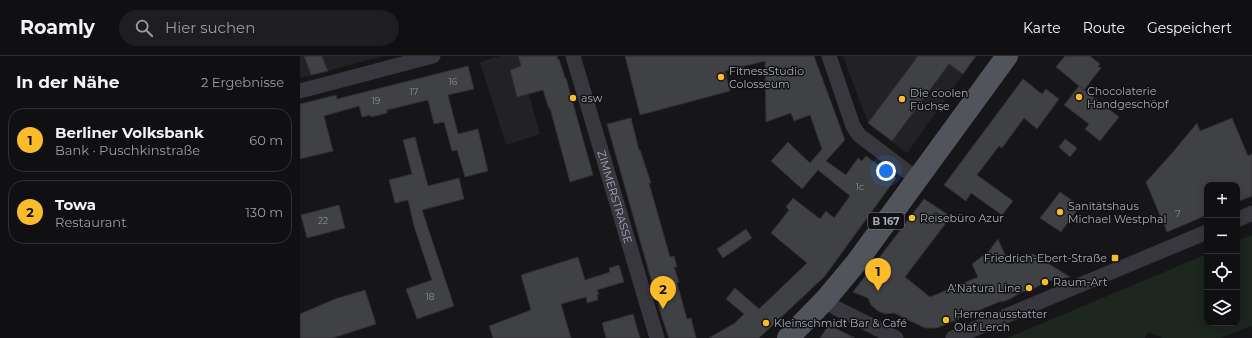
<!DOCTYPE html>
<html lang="de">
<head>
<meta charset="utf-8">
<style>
	body { margin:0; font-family:Montserrat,sans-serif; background:#1e1e20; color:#f1f3f6 }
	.controls { position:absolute; right:12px; bottom:12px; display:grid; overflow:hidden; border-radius:8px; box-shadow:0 2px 10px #0003 }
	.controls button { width:36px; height:36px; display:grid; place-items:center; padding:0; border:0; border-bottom:1px solid #303032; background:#101012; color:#f1f3f6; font:20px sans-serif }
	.you { position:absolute; left:586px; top:115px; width:14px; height:14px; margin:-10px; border:3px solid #fff; border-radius:50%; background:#1a73e8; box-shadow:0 0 0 6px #1a73e833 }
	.badge { display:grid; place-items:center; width:26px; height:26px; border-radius:50%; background:#fcbb29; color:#111; font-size:13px; font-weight:700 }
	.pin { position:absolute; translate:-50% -33px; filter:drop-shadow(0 1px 2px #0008) }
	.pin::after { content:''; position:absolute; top:21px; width:14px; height:12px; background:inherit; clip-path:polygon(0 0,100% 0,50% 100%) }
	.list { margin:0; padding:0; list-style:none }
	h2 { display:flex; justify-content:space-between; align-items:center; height:52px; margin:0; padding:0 16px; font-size:17px }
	h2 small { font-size:13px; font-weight:400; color:#9c9d9f }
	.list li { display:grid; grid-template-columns:26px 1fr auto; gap:12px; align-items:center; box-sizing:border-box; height:64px; margin:0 8px 8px; padding:0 8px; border:1px solid #303032; border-radius:16px }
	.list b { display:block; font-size:15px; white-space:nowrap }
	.list p { margin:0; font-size:13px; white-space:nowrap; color:#9c9d9f }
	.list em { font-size:13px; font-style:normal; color:#9c9d9f }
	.icon { flex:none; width:22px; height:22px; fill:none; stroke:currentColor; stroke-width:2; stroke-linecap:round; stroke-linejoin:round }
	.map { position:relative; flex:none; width:952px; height:282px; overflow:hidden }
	header { display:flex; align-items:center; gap:24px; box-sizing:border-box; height:56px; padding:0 20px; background:#101012; border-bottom:1px solid #303032 }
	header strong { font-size:19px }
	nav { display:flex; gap:22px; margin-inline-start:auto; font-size:14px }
	.search { width:280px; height:36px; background:#1e1e20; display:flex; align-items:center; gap:10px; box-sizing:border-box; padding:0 14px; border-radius:22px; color:#9c9d9f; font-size:15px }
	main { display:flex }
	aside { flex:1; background:#101012 }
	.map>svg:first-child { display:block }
	.built { fill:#222225 }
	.green { fill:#1d261f }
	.building { fill:#404145; stroke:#303034 }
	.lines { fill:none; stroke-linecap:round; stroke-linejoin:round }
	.minor { stroke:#37373d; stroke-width:15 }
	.primary { stroke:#52545c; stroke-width:22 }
	.poi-dot { fill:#fcbb29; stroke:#111113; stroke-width:1.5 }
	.labels { text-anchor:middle; stroke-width:3; stroke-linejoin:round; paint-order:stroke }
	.number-label { font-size:9px; fill:#8d919c }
	.shield { fill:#111113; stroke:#7a7e87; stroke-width:1 }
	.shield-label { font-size:10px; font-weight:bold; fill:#a7acb9 }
	.poi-label { font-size:11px; fill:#a7acb9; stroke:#111113; text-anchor:start }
	.street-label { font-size:11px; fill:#a7acb9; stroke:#111113 }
</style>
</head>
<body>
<header>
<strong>Roamly</strong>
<div class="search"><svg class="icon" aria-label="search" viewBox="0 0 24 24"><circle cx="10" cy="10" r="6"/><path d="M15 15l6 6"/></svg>Hier suchen</div>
<nav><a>Karte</a><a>Route</a><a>Gespeichert</a></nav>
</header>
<main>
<aside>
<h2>In der Nähe<small>2 Ergebnisse</small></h2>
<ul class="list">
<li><span class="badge">1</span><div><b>Berliner Volksbank</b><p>Bank · Puschkinstraße</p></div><em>60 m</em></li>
<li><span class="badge">2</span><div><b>Towa</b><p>Restaurant</p></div><em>130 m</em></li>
</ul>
</aside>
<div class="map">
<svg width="952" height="282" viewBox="0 0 952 282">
	<rect width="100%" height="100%" fill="#161618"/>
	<g class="built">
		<polygon points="0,0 83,0 0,22"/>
		<polygon points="200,0 218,0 240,78 206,89 180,6"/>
		<polygon points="543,0 638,0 663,18 607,97 568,67"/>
	</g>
	<polygon class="green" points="952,179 952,270 920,282 862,282 848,276 845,282 707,282 907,198 907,267 937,267 937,185"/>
	<g class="building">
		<polygon points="4,0 22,0 28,15 11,19"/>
		<polygon points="218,0 257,0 258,4 259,3 265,22 266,22 293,119 270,126 250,52 249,53 243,34 217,41 210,14 221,10"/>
		<polygon points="325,0 514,0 545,84 526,105 546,119 558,102 562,105 566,100 596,122 525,220 459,282 409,282 435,267 444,258 426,243 435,232 459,253 507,207 471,177 489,154 486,151 493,142 520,163 526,155 534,162 550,140 518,114 502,133 471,105 488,86 510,107 522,93 510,59 494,65 491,57 466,66 465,5 425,15 430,35 340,59"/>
		<polygon points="618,0 676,0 663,18 649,8 592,85 568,67"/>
		<polygon points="765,0 790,0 800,8 798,10 801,12 784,34 756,11"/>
		<polygon points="168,10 174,33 148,39 158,78 178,73 188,115 165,121 157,94 152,95 144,66 134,68 128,44 87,54 87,57 71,61 70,59 62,61 59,50 24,60 33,95 0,103 0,48 36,39 37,43"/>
		<polygon points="723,23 742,38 746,33 759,43 737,73 724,62 702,92 699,90 677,119 713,145 702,159 671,137 666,145 644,129"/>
		<polygon points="779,30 819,61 800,85 785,73 789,68 764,49"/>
		<polygon points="331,62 339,94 340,94 351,127 349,127 370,201 374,200 377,211 374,211 379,226 377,227 387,263 391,262 396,282 369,282 362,262 307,68"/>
		<polygon points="932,62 948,100 952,98 952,140 937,146 937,129 907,129 907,159 867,176 846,126 873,96 897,67 900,75"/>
		<polygon points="115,81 128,130 159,122 164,143 122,154 154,250 117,263 106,233 132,224 114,170 108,144 95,147 89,124 112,118 103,84"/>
		<polygon points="765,83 777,92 770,101 759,91"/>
		<polygon points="760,136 780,150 761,176 740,162"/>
		<polygon points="624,143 647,158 646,160 649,163 605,221 630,241 678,221 672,208 689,195 698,183 709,208 733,198 770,221 748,225 731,234 722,236 710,243 702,246 701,245 637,272 625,272 594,257 585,258 578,255 571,249 568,242 553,236"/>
		<polygon points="39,149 45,172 7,182 1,159"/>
		<polygon points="446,173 452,182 423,202 417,193"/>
		<polygon points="278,201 285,224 310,216 309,212 319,209 324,226 297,234 299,238 297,239 298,244 287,247 286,241 261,248 271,282 193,282 189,270 231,254 221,219"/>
		<polygon points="65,234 76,268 33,282 0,282 0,258 35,243"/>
		<polygon points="333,258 340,282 306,282 302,267"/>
		<polygon points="529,269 555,282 520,282"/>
	</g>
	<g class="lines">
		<g class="minor">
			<path id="s1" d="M 273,0 L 357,282"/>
			<polyline points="529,0 553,70 559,79 617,123"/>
			<polyline points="0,35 133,0"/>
			<polyline points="937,164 952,157"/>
			<polyline points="525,244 536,252 596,282"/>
			<polyline points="653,282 907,176"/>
		</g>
		<polyline class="primary" points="488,282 525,244 556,207 707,0"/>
	</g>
	<g class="poi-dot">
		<circle cx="421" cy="21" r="4"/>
		<circle cx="779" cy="41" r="4"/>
		<circle cx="273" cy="42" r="4"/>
		<circle cx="602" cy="43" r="4"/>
		<circle cx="760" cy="156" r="4"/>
		<circle cx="612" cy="162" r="4"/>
		<rect x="811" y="198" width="8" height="8" rx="2"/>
		<circle cx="745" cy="226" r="4"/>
		<circle cx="729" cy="232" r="4"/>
		<circle cx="646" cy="264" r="4"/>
		<circle cx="466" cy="267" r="4"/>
	</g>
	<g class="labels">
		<g class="number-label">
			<text x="153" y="29">16</text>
			<text x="114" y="39">17</text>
			<text x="76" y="48">19</text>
			<text x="560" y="134">1c</text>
			<text x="878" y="161">7</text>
			<text x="23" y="168">22</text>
			<text x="130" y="244">18</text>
		</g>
		<rect class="shield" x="568" y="157" width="36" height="16" rx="3"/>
		<g class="shield-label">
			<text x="586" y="169">B 167</text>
		</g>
		<g class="poi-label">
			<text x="429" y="19">FitnessStudio<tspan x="429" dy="13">Colosseum</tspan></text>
			<text x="787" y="39">Chocolaterie<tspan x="787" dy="13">Handgeschöpf</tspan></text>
			<text x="610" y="41">Die coolen<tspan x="610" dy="13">Füchse</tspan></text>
			<text x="281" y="46">asw</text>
			<text x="768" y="154">Sanitätshaus<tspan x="768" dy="13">Michael Westphal</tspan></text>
			<text x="620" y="166">Reisebüro Azur</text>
			<text x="807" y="206" text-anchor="end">Friedrich-Ebert-Straße</text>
			<text x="753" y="230">Raum-Art</text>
			<text x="721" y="236" text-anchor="end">A'Natura Line</text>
			<text x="654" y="262">Herrenausstatter<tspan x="654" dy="13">Olaf Lerch</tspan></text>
			<text x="474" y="271">Kleinschmidt Bar &amp; Café</text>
		</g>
		<g class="street-label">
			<text dy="4" stroke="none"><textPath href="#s1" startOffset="147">ZIMMERSTRASSE</textPath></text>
		</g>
	</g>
</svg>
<div class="controls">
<button>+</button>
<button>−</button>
<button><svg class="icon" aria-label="locate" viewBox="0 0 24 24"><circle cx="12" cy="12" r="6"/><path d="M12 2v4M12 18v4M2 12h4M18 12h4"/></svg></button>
<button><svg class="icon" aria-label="layers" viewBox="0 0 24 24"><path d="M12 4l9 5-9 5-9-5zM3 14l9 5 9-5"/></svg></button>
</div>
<div class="you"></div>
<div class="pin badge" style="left:578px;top:235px">1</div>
<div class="pin badge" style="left:363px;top:253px">2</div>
</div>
</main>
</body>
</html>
